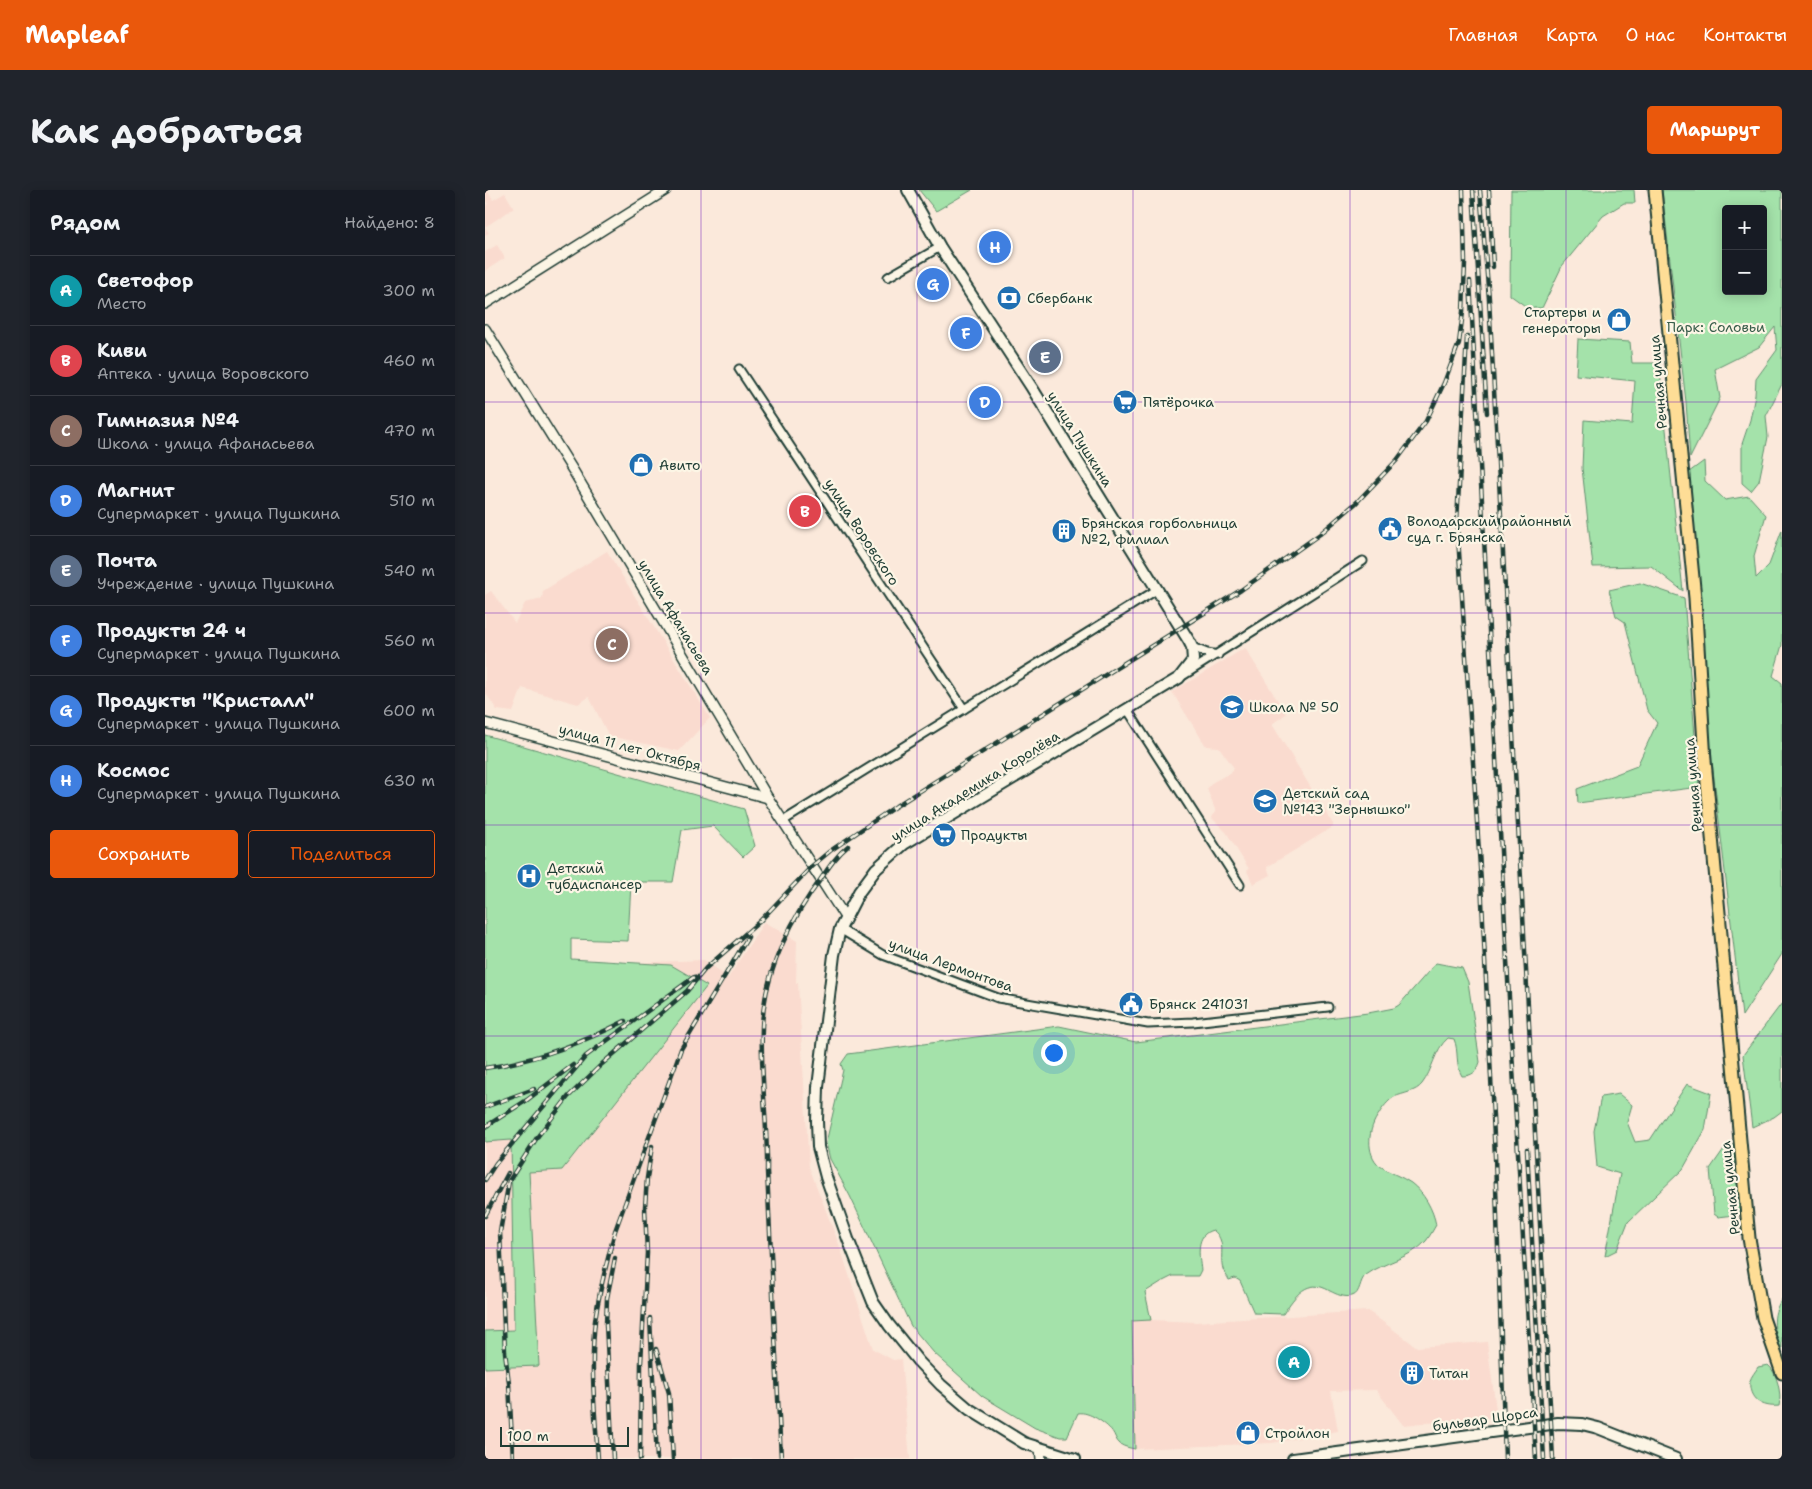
<!DOCTYPE html>
<html lang="ru">
<head>
<meta charset="utf-8">
<style>
	body { margin:0; font-family:"Shantell Sans",sans-serif; background:#20242c; color:#f1f3f6 }
	.controls { position:absolute; right:15px; top:15px; display:grid; overflow:hidden; border-radius:5px; box-shadow:0 2px 12px #0003 }
	.controls button { width:45px; height:45px; display:grid; place-items:center; padding:0; border:0; border-bottom:1px solid #363941; background:#171b24; color:#f1f3f6; font:25px sans-serif }
	.scale { position:absolute; left:15px; bottom:12px; width:129px; box-sizing:border-box; padding-left:5px; border:2px solid #1f3d34; border-top:0; font-size:14px; line-height:18px; white-space:nowrap; color:#1f3d34; -webkit-text-stroke:4px #fcf5e5; paint-order:stroke }
	.you { position:absolute; left:568px; top:862px; width:18px; height:18px; margin:-12px; border:4px solid #fff; border-radius:50%; background:#1a73e8; box-shadow:0 0 0 8px #1a73e833 }
	.badge { display:grid; place-items:center; width:32px; height:32px; border-radius:50%; background:#ea580c; color:#fff; font-size:16px; font-weight:700 }
	.pin { position:absolute; translate:-50% -50%; border:2px solid #fff; box-shadow:0 1px 5px #0006 }
	.list { margin:0; padding:0; list-style:none }
	h2 { display:flex; justify-content:space-between; align-items:center; height:65px; margin:0; padding:0 20px; font-size:21px }
	h2 small { font-size:16px; font-weight:400; color:#9ea1a6 }
	.list li { display:grid; grid-template-columns:32px 1fr auto; gap:15px; align-items:center; box-sizing:border-box; height:70px; padding:0 20px; border-top:1px solid #363941 }
	.list b { display:block; font-size:19px; white-space:nowrap }
	.list p { margin:0; font-size:16px; white-space:nowrap; color:#9ea1a6 }
	.list em { font-size:16px; font-style:normal; color:#9ea1a6 }
	.actions { display:flex; gap:10px; padding:15px 20px }
	.actions a { flex:1; padding:11px 0; border:1px solid #ea580c; border-radius:5px; text-align:center; font-size:18px; color:#ea580c }
	.actions .main { background:#ea580c; color:#fff }
	.map { position:relative; flex:none; width:1297px; height:1269px; overflow:hidden; border-radius:5px }
	header { display:flex; align-items:center; gap:30px; box-sizing:border-box; height:70px; padding:0 25px; background:#ea580c; color:#fff }
	header strong { font-size:24px }
	nav { display:flex; gap:28px; margin-inline-start:auto; font-size:18px }
	.intro { display:flex; align-items:center; justify-content:space-between; box-sizing:border-box; height:120px; padding:0 30px }
	h1 { margin:0; font-size:35px }
	.button { padding:12px 22px; border-radius:5px; background:#ea580c; color:#fff; font-size:18px; font-weight:700 }
	main { display:flex; gap:30px; padding:0 30px }
	aside { flex:1; background:#171b24; border-radius:5px; box-shadow:0 2px 12px #0003 }
	.map>svg:first-child { display:block }
	.built { fill:#fadbcf }
	.green { fill:#a4e2aa; stroke:#62906f; fill-rule:evenodd }
	.lines { fill:none; stroke-linecap:round; stroke-linejoin:round }
	.minor-casing { stroke:#1f3d34; stroke-width:11 }
	.tertiary-casing { stroke:#1f3d34; stroke-width:12 }
	.secondary-casing { stroke:#1f3d34; stroke-width:14 }
	.primary-casing { stroke:#1f3d34; stroke-width:15 }
	.minor { stroke:#fcf5e5; stroke-width:7 }
	.tertiary { stroke:#fcf5e5; stroke-width:9 }
	.secondary { stroke:#fcf5e5; stroke-width:10 }
	.primary { stroke:#fedd96; stroke-width:11 }
	.rail-casing { stroke:#1f3d34; stroke-width:4.5 }
	.rail { stroke:#fcf5e5; stroke-width:2.5; stroke-dasharray:8; stroke-linecap:butt }
	.grid { fill:none; stroke:#7b2cbf; stroke-width:1; stroke-opacity:0.55 }
	.labels { text-anchor:middle; stroke-width:4.5; stroke-linejoin:round; paint-order:stroke }
	.poi-label { font-size:14px; fill:#1f3d34; stroke:#fcf5e5; text-anchor:start }
	.park-label { font-size:14px; fill:#3a5e4c; stroke:#fcf5e5 }
	.street-label { font-size:14px; fill:#1f3d34; stroke:#fcf5e5 }
</style>
</head>
<body>
<header>
<strong>Mapleaf</strong>
<nav><a>Главная</a><a>Карта</a><a>О нас</a><a>Контакты</a></nav>
</header>
<div class="intro"><h1>Как добраться</h1><a class="button">Маршрут</a></div>
<main>
<aside>
<h2>Рядом<small>Найдено: 8</small></h2>
<ul class="list">
<li><span class="badge" style="background:#0f9aa8">A</span><div><b>Светофор</b><p>Место</p></div><em>300 m</em></li>
<li><span class="badge" style="background:#e0444e">B</span><div><b>Киви</b><p>Аптека · улица Воровского</p></div><em>460 m</em></li>
<li><span class="badge" style="background:#8d6e63">C</span><div><b>Гимназия №4</b><p>Школа · улица Афанасьева</p></div><em>470 m</em></li>
<li><span class="badge" style="background:#3f7fe0">D</span><div><b>Магнит</b><p>Супермаркет · улица Пушкина</p></div><em>510 m</em></li>
<li><span class="badge" style="background:#5c6f8a">E</span><div><b>Почта</b><p>Учреждение · улица Пушкина</p></div><em>540 m</em></li>
<li><span class="badge" style="background:#3f7fe0">F</span><div><b>Продукты 24 ч</b><p>Супермаркет · улица Пушкина</p></div><em>560 m</em></li>
<li><span class="badge" style="background:#3f7fe0">G</span><div><b>Продукты &quot;Кристалл&quot;</b><p>Супермаркет · улица Пушкина</p></div><em>600 m</em></li>
<li><span class="badge" style="background:#3f7fe0">H</span><div><b>Космос</b><p>Супермаркет · улица Пушкина</p></div><em>630 m</em></li>
</ul>
<div class="actions"><a class="main">Сохранить</a><a>Поделиться</a></div>
</aside>
<div class="map">
<svg width="1297" height="1269" viewBox="0 0 1297 1269">
	<rect width="100%" height="100%" fill="#fbe9db"/>
	<filter id="ink" filterUnits="userSpaceOnUse"><feTurbulence type="fractalNoise" baseFrequency=".02" numOctaves="2"/><feDisplacementMap in="SourceGraphic" scale="10" xChannelSelector="R" yChannelSelector="G"/><feConvolveMatrix kernelMatrix="1 2 1 2 8 2 1 2 1" color-interpolation-filters="sRGB"/></filter>
	<g filter="url(#ink)">
		<g class="built">
			<polygon points="0,0 2,0 8,10 20,3 29,18 0,37 4,43 0,45 0,16 3,14 0,10"/>
			<polygon points="12,55 20,68 0,81 0,62"/>
			<polygon points="122,361 225,528 194,561 124,546 104,507 93,514 37,498 28,522 12,520 0,502 0,405 6,401 30,433 40,413 57,409 58,401"/>
			<polygon points="760,458 801,524 787,534 848,634 848,637 782,677 785,685 768,694 762,681 764,679 741,642 726,627 731,622 722,599 728,592 747,582 749,578 734,557 721,556 687,502"/>
			<polygon points="279,732 312,751 311,793 313,793 324,977 355,1057 388,1159 408,1170 416,1169 425,1269 0,1269 0,779 219,770 243,788"/>
			<polygon points="883,1121 932,1157 1002,1152 1012,1227 918,1235 891,1200 846,1201 853,1241 787,1253 650,1259 647,1131 666,1130 711,1132"/>
		</g>
		<g class="green">
			<polygon points="434,0 487,0 451,21"/>
			<polygon points="1026,0 1149,0 1150,13 1139,13 1118,26 1077,76 1057,118 1043,118 1025,105"/>
			<path d="M 1177,0 L 1297,0 L 1297,194 L 1281,226 L 1283,247 L 1274,291 L 1266,301 L 1257,293 L 1257,254 L 1265,230 L 1270,205 L 1271,189 L 1292,160 L 1290,137 L 1274,157 L 1230,179 L 1235,208 L 1205,268 L 1201,212 ZM 1241,19 L 1278,19 L 1278,101 L 1241,101 Z"/>
			<polygon points="1093,149 1145,152 1147,173 1174,173 1198,401 1166,376 1108,377 1097,278 1099,230 1147,234 1150,191 1091,185"/>
			<polygon points="1219,271 1220,291 1240,310 1264,306 1281,325 1269,366 1271,388 1284,375 1297,340 1297,455 1288,486 1297,493 1297,764 1257,826 1227,571 1200,285"/>
			<polygon points="1155,393 1199,408 1214,597 1093,613 1092,599 1152,576 1172,533 1162,520 1140,432 1131,426 1124,400"/>
			<polygon points="0,545 259,619 270,656 258,667 228,636 197,640 188,692 146,692 143,751 86,749 86,769 186,775 222,796 77,980 44,982 54,1176 0,1178 0,1141 29,1140 26,950 0,952"/>
			<path d="M 951,773 L 977,778 L 983,792 L 995,872 C 992,882 987,886 977,886 C 970,875 974,861 969,849 L 963,848 C 949,860 948,880 937,894 C 931,902 918,903 909,907 C 904,910 897,918 894,924 C 883,938 880,964 895,976 C 904,983 916,986 926,993 C 939,1003 948,1019 951,1035 C 948,1040 945,1046 941,1051 C 926,1068 899,1072 881,1085 C 874,1090 876,1104 867,1106 C 859,1108 851,1104 845,1101 C 822,1087 810,1106 798,1124 L 769,1123 L 755,1091 L 750,1088 L 744,1090 C 743,1087 739,1083 738,1079 C 734,1065 742,1051 728,1040 C 710,1044 714,1066 716,1080 L 713,1086 L 688,1086 L 676,1092 L 660,1102 L 666,1130 L 647,1131 L 650,1259 C 645,1258 639,1257 635,1254 C 631,1251 630,1245 627,1241 C 620,1233 604,1221 593,1223 L 582,1247 L 575,1247 L 550,1238 L 497,1206 L 449,1163 L 426,1136 L 365,1006 L 345,969 L 341,953 L 358,880 L 356,874 L 363,864 L 574,836 L 651,852 L 883,823 L 909,818 L 914,815 Z"/>
			<polygon points="1297,813 1297,921 1289,927 1267,937 1258,865"/>
			<polygon points="1202,894 1226,903 1220,940 1198,979 1143,1032 1132,1060 1120,1066 1135,984 1112,977 1109,941 1116,907 1134,904 1147,915 1142,932 1150,952 1165,950"/>
			<polygon points="1247,955 1250,957 1256,1018 1250,1025 1233,1027 1229,1024 1225,979 1241,956"/>
			<path d="M 1297,1109 L 1297,1161 C 1289,1142 1285,1126 1297,1109 Z"/>
			<path d="M 1283,1175 C 1292,1182 1297,1205 1294,1216 C 1277,1218 1263,1209 1265,1191 C 1266,1186 1271,1181 1273,1177 Z"/>
		</g>
		<g class="lines">
			<defs>
				<g id="minor">
					<polyline points="403,87 455,57"/>
					<polyline points="254,179 479,519"/>
					<polyline points="707,457 722,463 733,465"/>
					<polyline points="699,485 878,371"/>
					<polyline points="642,519 755,695"/>
					<polyline points="298,631 673,399"/>
					<polyline points="355,739 398,765 513,808 663,834 708,832 843,817"/>
				</g>
				<g id="tertiary">
					<polyline points="0,114 181,0"/>
					<polyline points="0,139 89,282 283,608 360,727"/>
					<polyline points="0,533 283,608"/>
					<polyline points="555,1258 556,1269"/>
				</g>
				<g id="secondary">
					<polyline points="423,0 455,57 547,198 704,451 707,457 708,470 694,488 419,654 391,679 374,702 355,739 349,765 333,897 332,931 333,957 341,987 363,1049 388,1112 404,1135 433,1171 456,1195 484,1219 539,1253 590,1269"/>
					<polyline points="808,1269 1073,1233 1097,1234 1113,1238 1191,1269"/>
				</g>
				<polyline id="primary" points="1170,0 1210,408 1220,571 1264,1048 1278,1128 1297,1183"/>
			</defs>
			<use href="#minor" class="minor-casing"/>
			<use href="#tertiary" class="tertiary-casing"/>
			<use href="#secondary" class="secondary-casing"/>
			<use href="#primary" class="primary-casing"/>
			<use href="#minor" class="minor"/>
			<use href="#tertiary" class="tertiary"/>
			<use href="#secondary" class="secondary"/>
			<use href="#primary" class="primary"/>
			<defs>
				<g id="rail">
					<polyline points="988,0 1002,223"/>
					<polyline points="995,0 1004,109 1068,1269"/>
					<polyline points="1004,0 1008,77"/>
					<polyline points="985,91 1026,844 1051,1269"/>
					<polyline points="982,146 972,332 996,692 1010,966 1020,1269"/>
					<path d="M 0,878 C 50,871 95,854 140,831"/>
					<polyline points="0,917 49,899"/>
					<polyline points="0,937 42,910 88,875"/>
					<polyline points="1042,959 1059,1269"/>
					<polyline points="0,990 11,973 101,866 209,787"/>
					<polyline points="0,1026 23,983"/>
					<polyline points="165,1128 172,1269"/>
					<polyline points="171,1159 184,1203 188,1269"/>
					<polyline points="28,1269 24,1193 20,1162 15,1042 24,991 53,946 83,907 117,874 202,801 221,778 275,731 327,676 345,661 411,616 756,400 835,344 871,313 912,270 941,231 959,193 974,153 978,122 980,73 978,0"/>
					<path d="M 113,1269 C 110,1223 105,1177 110,1131 C 114,1101 122,1071 130,1041 L 196,859 L 263,747"/>
					<polyline points="128,1269 121,1134 122,1108 130,1068"/>
					<polyline points="155,1269 156,1173 162,1063 160,1017 162,988 167,956"/>
					<path d="M 296,1269 L 282,981 C 283,933 275,885 277,837 C 279,788 299,743 326,703 C 338,687 347,669 363,656"/>
				</g>
			</defs>
			<use href="#rail" class="rail-casing"/>
			<use href="#rail" class="rail"/>
		</g>
	</g>
	<path class="grid" d="M 216,0 L 216,1269M 432,0 L 432,1269M 648,0 L 648,1269M 865,0 L 865,1269M 1081,0 L 1081,1269M 0,212 L 1297,212M 0,423 L 1297,423M 0,635 L 1297,635M 0,846 L 1297,846M 0,1058 L 1297,1058"/>
	<defs>
		<symbol id="bank-disc" viewBox="-11 -11 22 22"><circle r="9.5" fill="#1f6fb2" stroke="#fcf5e5"/><path d="M-6-4H6V4H-6ZM0-2.3a2.3 2.3 0 1 0 0 4.6a2.3 2.3 0 1 0 0-4.6Z" fill="#fff"/></symbol>
		<symbol id="shop-disc" viewBox="-11 -11 22 22"><circle r="9.5" fill="#1f6fb2" stroke="#fcf5e5"/><path d="M-5-2.5h2.3a2.7 3.5 0 0 1 5.4 0H5L5.5 6h-11ZM-1.5-2.5h3a1.5 2.3 0 0 0-3 0Z" fill="#fff"/></symbol>
		<symbol id="supermarket-disc" viewBox="-11 -11 22 22"><circle r="9.5" fill="#1f6fb2" stroke="#fcf5e5"/><path d="M-6-5.5h2.5l.6 2H6L4.5 2H-2.5L-4.4-4H-6ZM-1.5 3.2a1.3 1.3 0 1 0 .1 0ZM3 3.2a1.3 1.3 0 1 0 .1 0Z" fill="#fff"/></symbol>
		<symbol id="civic-disc" viewBox="-11 -11 22 22"><circle r="9.5" fill="#1f6fb2" stroke="#fcf5e5"/><path d="M-.6-6.5H3V-4.5H.6V-3L4-1V1h2V6H-6V1h2V-1L-.6-3ZM-1.2 2.5V6h2.4V2.5Z" fill="#fff"/></symbol>
		<symbol id="building-disc" viewBox="-11 -11 22 22"><circle r="9.5" fill="#1f6fb2" stroke="#fcf5e5"/><path d="M-4-6H4V6H1V3H-1V6H-4ZM-2.5-4.3h1.7v1.8h-1.7ZM.8-4.3h1.7v1.8H.8ZM-2.5-1h1.7V.8h-1.7ZM.8-1h1.7V.8H.8Z" fill="#fff"/></symbol>
		<symbol id="school-disc" viewBox="-11 -11 22 22"><circle r="9.5" fill="#1f6fb2" stroke="#fcf5e5"/><path d="M0-5L7-2L0 1L-7-2ZM-4 1L0 2.5L4 1V4Q0 6-4 4Z" fill="#fff"/></symbol>
		<symbol id="hospital-disc" viewBox="-11 -11 22 22"><circle r="9.5" fill="#1f6fb2" stroke="#fcf5e5"/><path d="M-5-5h3v3.5h4V-5h3V5h-3V1.5h-4V5h-3Z" fill="#fff"/></symbol>
	</defs>
	<g fill-rule="evenodd">
		<use href="#bank-disc" x="510" y="94" width="28" height="28"/>
		<use href="#shop-disc" x="1120" y="116" width="28" height="28"/>
		<use href="#supermarket-disc" x="626" y="198" width="28" height="28"/>
		<use href="#shop-disc" x="142" y="261" width="28" height="28"/>
		<use href="#civic-disc" x="891" y="325" width="28" height="28"/>
		<use href="#building-disc" x="565" y="327" width="28" height="28"/>
		<use href="#school-disc" x="733" y="503" width="28" height="28"/>
		<use href="#school-disc" x="766" y="597" width="28" height="28"/>
		<use href="#supermarket-disc" x="445" y="631" width="28" height="28"/>
		<use href="#hospital-disc" x="30" y="672" width="28" height="28"/>
		<use href="#civic-disc" x="632" y="800" width="28" height="28"/>
		<use href="#building-disc" x="913" y="1169" width="28" height="28"/>
		<use href="#shop-disc" x="749" y="1229" width="28" height="28"/>
	</g>
	<g class="labels">
		<g class="poi-label">
			<text x="542" y="113">Сбербанк</text>
			<text x="1116" y="127" text-anchor="end">Стартеры и<tspan x="1116" dy="16">генераторы</tspan></text>
			<text x="658" y="217">Пятёрочка</text>
			<text x="174" y="280">Авито</text>
			<text x="922" y="336">Володарский районный<tspan x="922" dy="16">суд г. Брянска</tspan></text>
			<text x="596" y="338">Брянская горбольница<tspan x="596" dy="16">№2, филиал</tspan></text>
			<text x="764" y="522">Школа № 50</text>
			<text x="798" y="608">Детский сад<tspan x="798" dy="16">№143 "Зернышко"</tspan></text>
			<text x="476" y="650">Продукты</text>
			<text x="62" y="683">Детский<tspan x="62" dy="16">тубдиспансер</tspan></text>
			<text x="664" y="819">Брянск 241031</text>
			<text x="944" y="1188">Титан</text>
			<text x="780" y="1248">Стройлон</text>
		</g>
		<g class="park-label">
			<text x="1231" y="142">Парк: Соловьи</text>
		</g>
		<g class="street-label">
			<text transform="translate(1173 192) rotate(-95)" y="5">Речная улица</text>
			<text transform="translate(595 249) rotate(58)" y="5">улица Пушкина</text>
			<text transform="translate(377 342) rotate(57)" y="5">улица Воровского</text>
			<text transform="translate(191 427) rotate(59)" y="5">улица Афанасьева</text>
			<text transform="translate(145 557) rotate(15)" y="5">улица 11 лет Октября</text>
			<text transform="translate(1208 595) rotate(-95)" y="5">Речная улица</text>
			<text transform="translate(490 596) rotate(-32)" y="5">улица Академика Королёва</text>
			<text transform="translate(466 775) rotate(20)" y="5">улица Лермонтова</text>
			<text transform="translate(1245 998) rotate(-96)" y="5">Речная улица</text>
			<text transform="translate(1000 1229) rotate(-8)" y="5">бульвар Щорса</text>
		</g>
	</g>
</svg>
<div class="controls">
<button>+</button>
<button>−</button>
</div>
<div class="scale">100 m</div>
<div class="you"></div>
<div class="pin badge" style="left:809px;top:1172px;background:#0f9aa8">A</div>
<div class="pin badge" style="left:320px;top:321px;background:#e0444e">B</div>
<div class="pin badge" style="left:127px;top:454px;background:#8d6e63">C</div>
<div class="pin badge" style="left:500px;top:212px;background:#3f7fe0">D</div>
<div class="pin badge" style="left:560px;top:167px;background:#5c6f8a">E</div>
<div class="pin badge" style="left:481px;top:143px;background:#3f7fe0">F</div>
<div class="pin badge" style="left:448px;top:94px;background:#3f7fe0">G</div>
<div class="pin badge" style="left:510px;top:57px;background:#3f7fe0">H</div>
</div>
</main>
</body>
</html>
